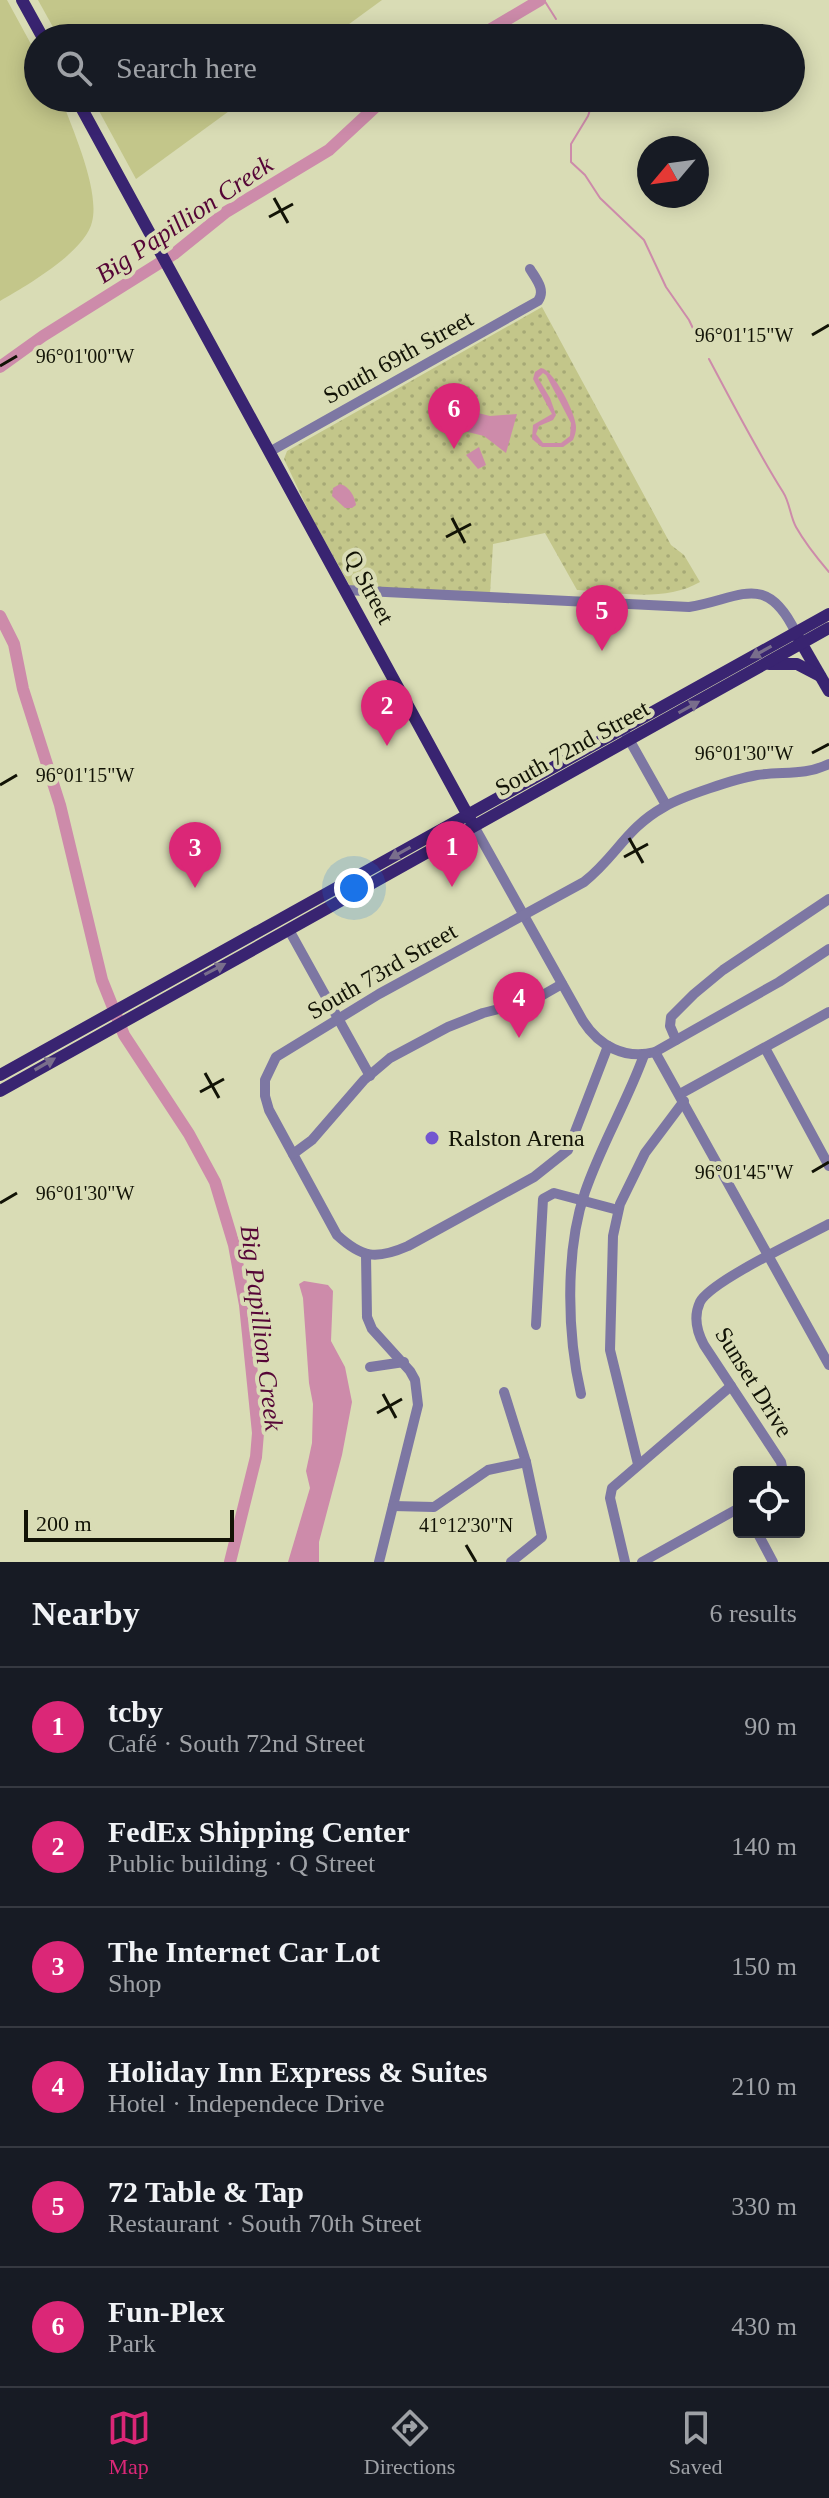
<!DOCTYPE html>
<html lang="en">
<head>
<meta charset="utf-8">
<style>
	body { margin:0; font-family:"Times New Roman",serif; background:#20242c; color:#f1f3f6 }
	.controls { position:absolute; right:24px; bottom:24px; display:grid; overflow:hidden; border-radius:8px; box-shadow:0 4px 20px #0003 }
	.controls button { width:72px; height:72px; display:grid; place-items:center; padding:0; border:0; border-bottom:2px solid #363941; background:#171b24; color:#f1f3f6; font:40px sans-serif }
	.compass { position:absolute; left:637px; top:136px; width:72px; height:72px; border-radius:50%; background:#171b24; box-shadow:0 4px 20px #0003; rotate:241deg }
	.scale { position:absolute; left:24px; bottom:20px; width:210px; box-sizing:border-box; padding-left:8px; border:4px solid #121306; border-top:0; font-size:22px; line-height:28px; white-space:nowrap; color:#121306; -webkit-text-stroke:6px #d9dcb5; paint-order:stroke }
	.you { position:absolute; left:354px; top:888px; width:28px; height:28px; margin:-20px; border:6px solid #fff; border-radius:50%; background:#1a73e8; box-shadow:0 0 0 12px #1a73e833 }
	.badge { display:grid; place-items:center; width:52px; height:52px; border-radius:50%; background:#db2777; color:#fff; font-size:26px; font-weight:700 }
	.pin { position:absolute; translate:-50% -66px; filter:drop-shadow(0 2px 4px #0008) }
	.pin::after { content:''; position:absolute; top:42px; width:28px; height:24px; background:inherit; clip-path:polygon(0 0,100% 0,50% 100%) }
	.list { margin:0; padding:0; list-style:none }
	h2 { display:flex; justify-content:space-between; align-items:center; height:104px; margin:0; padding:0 32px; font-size:34px }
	h2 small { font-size:26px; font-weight:400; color:#9ea1a6 }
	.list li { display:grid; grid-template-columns:52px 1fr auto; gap:24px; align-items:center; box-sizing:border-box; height:120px; padding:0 32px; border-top:2px solid #363941 }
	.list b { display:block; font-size:30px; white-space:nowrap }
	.list p { margin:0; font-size:26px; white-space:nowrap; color:#9ea1a6 }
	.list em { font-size:26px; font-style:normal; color:#9ea1a6 }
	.icon { flex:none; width:44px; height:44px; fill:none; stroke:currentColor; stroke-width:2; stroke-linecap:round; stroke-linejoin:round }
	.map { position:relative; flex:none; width:829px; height:1562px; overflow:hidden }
	.search { position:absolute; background:#171b24; box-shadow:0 4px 20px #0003; left:24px; right:24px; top:24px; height:88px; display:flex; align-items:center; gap:20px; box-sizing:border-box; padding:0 28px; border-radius:44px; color:#9ea1a6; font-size:30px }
	.sheet { height:824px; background:#171b24 }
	nav { display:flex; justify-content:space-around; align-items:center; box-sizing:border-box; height:112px; border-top:2px solid #363941; background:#171b24; font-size:22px; color:#9ea1a6 }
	nav a { display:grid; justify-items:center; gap:4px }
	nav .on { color:#db2777 }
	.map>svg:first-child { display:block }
	.grass { fill:#c3c68a }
	.park { fill:url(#park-dots) }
	.water { fill:#cd8baa; fill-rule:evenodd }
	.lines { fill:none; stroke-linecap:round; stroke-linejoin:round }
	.stream { stroke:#cd8baa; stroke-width:2 }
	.river { stroke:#cd8baa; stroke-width:12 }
	.minor { stroke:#7d77a3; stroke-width:10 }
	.major { stroke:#392471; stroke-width:12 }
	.oneway { fill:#796e8c }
	.ticks { fill:none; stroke:#121306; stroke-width:3 }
	.poi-dot { fill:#7356d0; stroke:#d9dcb5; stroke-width:3 }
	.labels { text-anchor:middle; stroke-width:8; stroke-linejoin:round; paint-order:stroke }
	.street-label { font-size:24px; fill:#121306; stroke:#d9dcb5 }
	.poi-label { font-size:24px; fill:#121306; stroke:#d9dcb5; text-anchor:start }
	.water-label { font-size:26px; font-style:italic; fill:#550536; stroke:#d9dcb5 }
	.ticks-label { font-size:20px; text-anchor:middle; fill:#121306; stroke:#d9dcb5; stroke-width:8; stroke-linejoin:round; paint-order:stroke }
</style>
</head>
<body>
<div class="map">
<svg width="829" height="1562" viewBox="0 0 829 1562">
	<defs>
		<pattern id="park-dots" width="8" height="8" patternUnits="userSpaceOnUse" patternTransform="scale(2)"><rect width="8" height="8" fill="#c3c68a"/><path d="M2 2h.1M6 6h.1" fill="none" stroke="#a6a976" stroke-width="1.8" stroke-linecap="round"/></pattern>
	</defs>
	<rect width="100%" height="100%" fill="#d9dcb5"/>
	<g class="grass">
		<path d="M 0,0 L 7,0 L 38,57 L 38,98 L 60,98 L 63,103 C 74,133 100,191 92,222 C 85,252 26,286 0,301 Z"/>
		<polygon points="38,0 382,0 330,38 59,38"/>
		<polygon points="92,98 247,98 136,179"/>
	</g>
	<path class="park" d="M 542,307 L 671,545 L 684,555 L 700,582 C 664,603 616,592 577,590 L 545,533 L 493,544 L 490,594 L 351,588 L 311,516 L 284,459 L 287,451 Z"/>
	<g class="water">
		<path d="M 541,368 C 554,370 576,414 576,427 C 576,432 575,435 573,440 L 563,447 L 542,447 L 532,439 L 533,425 L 552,414 L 533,379 L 535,372 ZM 543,373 L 546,375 L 571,423 L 570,436 L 561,443 L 543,443 L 536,434 L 539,426 L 553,420 L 556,415 L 550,398 L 538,378 Z"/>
		<polygon points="470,411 490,416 517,414 506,453 484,436 464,431"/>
		<polygon points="479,447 486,465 478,469 466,455"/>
		<path d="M 340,484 C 349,486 355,497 356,505 L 352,508 L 345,508 L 332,496 L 333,488 Z"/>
		<polygon points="304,1281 328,1285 333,1291 331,1341 345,1367 352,1402 342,1455 319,1542 319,1562 288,1562 310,1488 306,1471 312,1443 313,1404 309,1383 303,1298 299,1284"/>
	</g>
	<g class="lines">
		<g class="stream">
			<polyline points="544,0 556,19"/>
			<polyline points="594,98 588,116 571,144 571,162 585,175 600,198 644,240 666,287 689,320 698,339"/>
			<path d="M 709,359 C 733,404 756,449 783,492 C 790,503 790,516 796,527 C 805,543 817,558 829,572"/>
		</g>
		<g class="river">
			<polyline points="476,38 540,0"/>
			<polyline points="0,367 43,336 174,254 226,212 329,150 385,98"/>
			<polyline points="0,616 14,644 23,689 60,805 102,980 124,1035 189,1134 215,1182 234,1245 245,1305 258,1433 256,1457 230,1562"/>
		</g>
		<g class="minor">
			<path d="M 271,451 L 538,301 C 546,290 536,279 530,269"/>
			<path d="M 346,590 L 689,607 C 740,599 766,570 796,633"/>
			<polyline points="626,734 666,805"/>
			<path d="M 475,828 L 583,1021 C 599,1046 625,1060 655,1052 L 779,982 L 829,949"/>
			<polyline points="289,930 370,1076"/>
			<polyline points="676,1040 670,1026 671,1017 694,994 723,970 829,899"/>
			<path d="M 608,1046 L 568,1150 L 534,1177 L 408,1246 C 376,1260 362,1258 337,1235 L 269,1110 L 265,1096 L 265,1080 L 276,1057 L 379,994 L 584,882 C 616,857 626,828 664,807 C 683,796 735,779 757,775 C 783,771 804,776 829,764"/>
			<polyline points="765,1048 829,1166"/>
			<polyline points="655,1052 829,1365"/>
			<polyline points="680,1094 829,1012"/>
			<polyline points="293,1154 312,1140 364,1080 390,1058 448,1027 483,1013 534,1000 562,984"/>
			<polyline points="366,1255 367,1317 372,1329 410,1371 415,1380 418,1405 379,1562"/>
			<polyline points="536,1325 543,1199 554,1193 618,1210"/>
			<polyline points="370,1367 404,1362"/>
			<polyline points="504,1392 526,1462 542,1537 511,1562"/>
			<path d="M 581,1394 C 567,1334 565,1251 585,1192 C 601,1145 627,1102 644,1055"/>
			<polyline points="638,1464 610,1350 613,1236 620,1204 645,1153 684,1101"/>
			<path d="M 783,1472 L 781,1462 L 704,1345 C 697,1332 693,1317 700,1302 C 711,1281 803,1238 829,1224"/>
			<polyline points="393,1506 434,1507 488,1470 526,1462"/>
			<polyline points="757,1532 773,1562"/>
			<polyline points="625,1562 610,1498 612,1488 731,1386"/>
			<polyline points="642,1562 739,1508"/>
		</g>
		<g class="major">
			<polyline points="22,0 43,38"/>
			<polyline points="76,98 471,821"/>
			<polyline points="799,639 829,691"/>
			<polyline points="769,664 797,664 820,676"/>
			<polyline points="0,1075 829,614"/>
			<polyline points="0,1091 829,628"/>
		</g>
	</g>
	<defs><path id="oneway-solid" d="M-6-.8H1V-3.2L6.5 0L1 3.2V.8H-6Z" transform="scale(2)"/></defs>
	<g class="oneway">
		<use href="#oneway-solid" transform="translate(761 652) rotate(151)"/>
		<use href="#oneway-solid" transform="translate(689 707) rotate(-29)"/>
		<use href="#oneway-solid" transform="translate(400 853) rotate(151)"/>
		<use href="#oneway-solid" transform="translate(215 969) rotate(-28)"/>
		<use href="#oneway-solid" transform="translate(45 1064) rotate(-30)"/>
	</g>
	<path class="ticks" d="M 274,198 L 288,223M 269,217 L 293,204M 812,335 L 829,325M 0,366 L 17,356M 452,518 L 465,543M 446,537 L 471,524M 812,753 L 829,744M 0,785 L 17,775M 629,838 L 643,863M 624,857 L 648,844M 205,1073 L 219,1098M 200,1092 L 224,1079M 812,1172 L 829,1162M 0,1203 L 17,1193M 383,1394 L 396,1418M 377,1413 L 402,1399M 466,1545 L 476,1562"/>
	<circle class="poi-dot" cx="432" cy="1138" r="8"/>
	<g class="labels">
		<g class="street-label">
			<text transform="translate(398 357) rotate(-29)" y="8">South 69th Street</text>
			<text transform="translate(369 587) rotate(62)" y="8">Q Street</text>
			<text transform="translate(572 748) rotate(-29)" y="8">South 72nd Street</text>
			<text transform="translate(382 971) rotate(-30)" y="8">South 73rd Street</text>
			<text transform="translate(754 1382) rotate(58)" y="8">Sunset Drive</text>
		</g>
		<g class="poi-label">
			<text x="448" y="1146">Ralston Arena</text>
		</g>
		<g class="water-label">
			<text transform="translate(184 219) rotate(-34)" y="9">Big Papillion Creek</text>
			<text transform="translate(262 1328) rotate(83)" y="9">Big Papillion Creek</text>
		</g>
	</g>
	<g class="ticks-label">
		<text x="744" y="342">96°01'15"W</text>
		<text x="85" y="363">96°01'00"W</text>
		<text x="744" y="760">96°01'30"W</text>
		<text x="85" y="782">96°01'15"W</text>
		<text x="744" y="1179">96°01'45"W</text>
		<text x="85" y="1200">96°01'30"W</text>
		<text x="466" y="1532">41°12'30"N</text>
	</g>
</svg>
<div class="controls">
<button><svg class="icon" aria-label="locate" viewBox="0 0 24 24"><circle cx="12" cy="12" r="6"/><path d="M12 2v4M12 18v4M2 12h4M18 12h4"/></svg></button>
</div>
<svg class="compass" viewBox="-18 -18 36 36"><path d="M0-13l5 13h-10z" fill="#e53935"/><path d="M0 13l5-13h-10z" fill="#9ea1a6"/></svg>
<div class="scale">200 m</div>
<div class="you"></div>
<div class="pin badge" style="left:452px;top:887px">1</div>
<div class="pin badge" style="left:387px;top:746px">2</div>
<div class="pin badge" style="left:195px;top:888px">3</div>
<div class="pin badge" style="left:519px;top:1038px">4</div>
<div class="pin badge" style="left:602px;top:651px">5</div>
<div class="pin badge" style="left:454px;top:449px">6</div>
<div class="search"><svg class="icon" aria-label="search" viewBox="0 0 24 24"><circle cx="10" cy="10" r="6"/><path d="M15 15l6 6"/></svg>Search here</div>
</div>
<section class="sheet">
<h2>Nearby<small>6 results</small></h2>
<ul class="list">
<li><span class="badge">1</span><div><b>tcby</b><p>Café · South 72nd Street</p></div><em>90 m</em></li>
<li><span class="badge">2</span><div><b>FedEx Shipping Center</b><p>Public building · Q Street</p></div><em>140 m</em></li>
<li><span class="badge">3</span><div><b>The Internet Car Lot</b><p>Shop</p></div><em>150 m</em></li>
<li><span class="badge">4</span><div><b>Holiday Inn Express &amp; Suites</b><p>Hotel · Independece Drive</p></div><em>210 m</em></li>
<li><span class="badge">5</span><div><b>72 Table &amp; Tap</b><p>Restaurant · South 70th Street</p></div><em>330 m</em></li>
<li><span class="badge">6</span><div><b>Fun-Plex</b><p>Park</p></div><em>430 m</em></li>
</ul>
</section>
<nav>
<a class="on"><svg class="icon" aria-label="map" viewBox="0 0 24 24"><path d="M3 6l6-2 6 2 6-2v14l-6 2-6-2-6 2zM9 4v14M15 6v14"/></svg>Map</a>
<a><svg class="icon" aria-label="directions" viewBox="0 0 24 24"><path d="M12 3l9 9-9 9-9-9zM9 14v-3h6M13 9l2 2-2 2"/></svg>Directions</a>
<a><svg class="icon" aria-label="saved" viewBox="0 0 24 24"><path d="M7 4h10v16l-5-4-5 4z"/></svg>Saved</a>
</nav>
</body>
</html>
